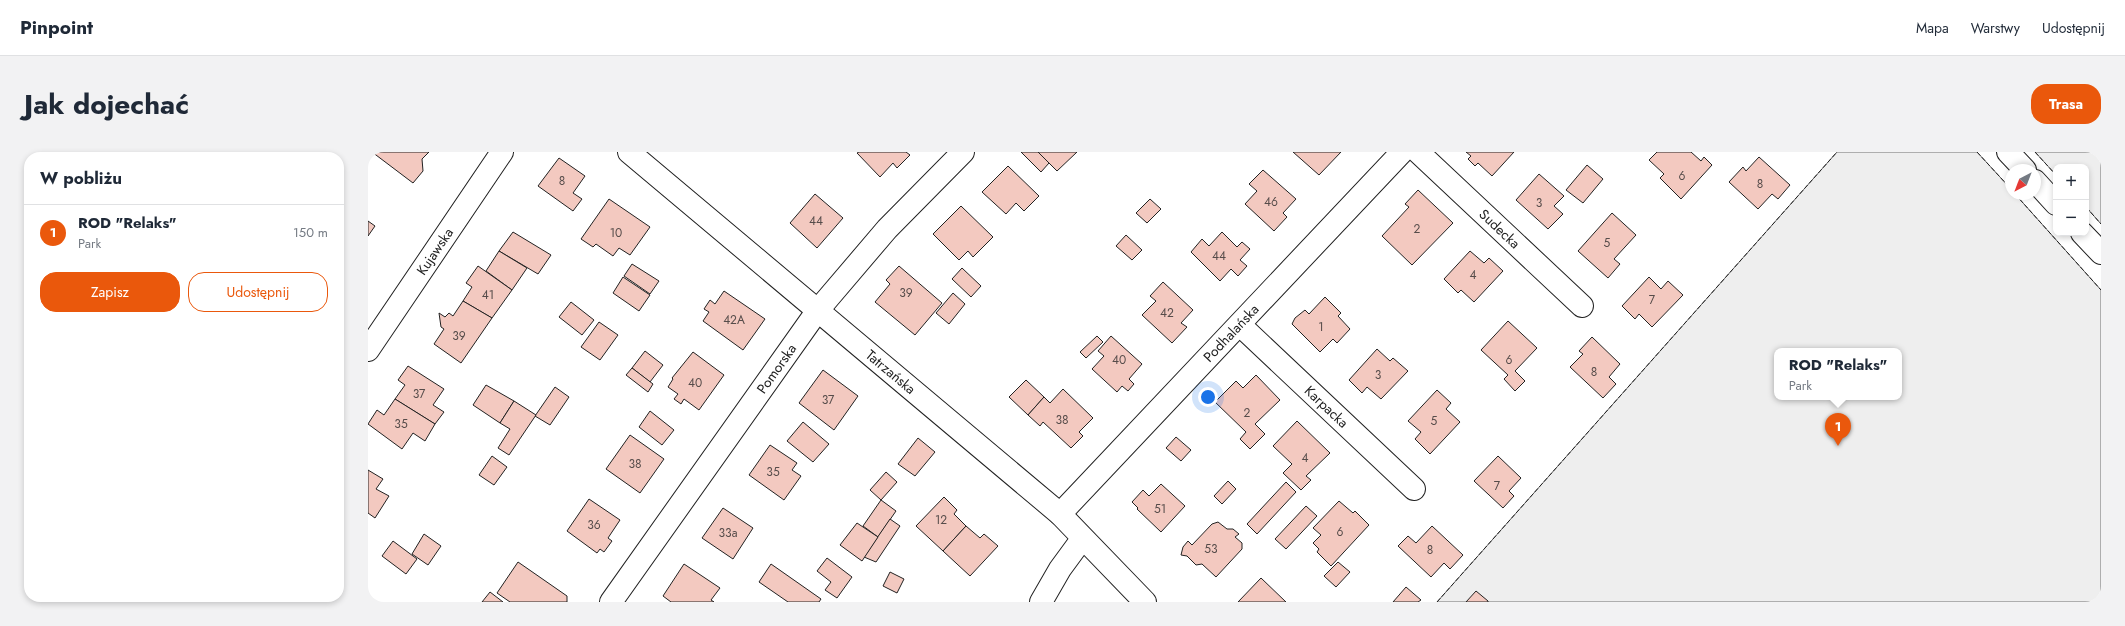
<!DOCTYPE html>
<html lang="pl">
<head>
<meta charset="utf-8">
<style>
	body { margin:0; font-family:Jost,sans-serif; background:#f2f2f3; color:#1f2937 }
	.controls { position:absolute; right:12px; top:12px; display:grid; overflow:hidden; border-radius:8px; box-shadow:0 2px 6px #0003 }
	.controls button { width:36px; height:36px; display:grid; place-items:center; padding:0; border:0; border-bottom:1px solid #e0e1e3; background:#fff; color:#1f2937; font:20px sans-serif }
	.compass { position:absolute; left:1637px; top:12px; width:36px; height:36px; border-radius:50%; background:#fff; box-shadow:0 2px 6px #0003; rotate:222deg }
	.you { position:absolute; left:840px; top:245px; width:14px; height:14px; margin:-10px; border:3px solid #fff; border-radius:50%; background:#1a73e8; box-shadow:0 0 0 6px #1a73e833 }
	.badge { display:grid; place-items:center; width:26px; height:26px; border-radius:50%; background:#ea580c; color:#fff; font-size:13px; font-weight:700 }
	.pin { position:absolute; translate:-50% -33px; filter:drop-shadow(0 1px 2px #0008) }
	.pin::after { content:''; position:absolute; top:21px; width:14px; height:12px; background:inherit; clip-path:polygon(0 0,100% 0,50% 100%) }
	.popup { position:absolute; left:1406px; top:196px; width:128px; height:52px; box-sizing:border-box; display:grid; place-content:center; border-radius:8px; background:#fff; filter:drop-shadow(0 1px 3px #0005); font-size:13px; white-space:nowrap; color:#747a83 }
	.popup b { font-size:15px; color:#1f2937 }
	.popup::after { content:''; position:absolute; left:50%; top:100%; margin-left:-8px; border:8px solid transparent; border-top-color:#fff }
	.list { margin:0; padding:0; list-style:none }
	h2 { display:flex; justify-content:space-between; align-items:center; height:52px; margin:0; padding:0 16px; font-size:17px }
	h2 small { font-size:13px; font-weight:400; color:#747a83 }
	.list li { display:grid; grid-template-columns:26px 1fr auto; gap:12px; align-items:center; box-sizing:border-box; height:56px; padding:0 16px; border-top:1px solid #e0e1e3 }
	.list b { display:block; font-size:15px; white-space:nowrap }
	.list p { margin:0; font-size:13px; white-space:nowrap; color:#747a83 }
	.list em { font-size:13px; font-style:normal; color:#747a83 }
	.actions { display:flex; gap:8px; padding:12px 16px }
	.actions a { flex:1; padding:9px 0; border:1px solid #ea580c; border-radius:16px; text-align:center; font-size:14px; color:#ea580c }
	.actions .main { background:#ea580c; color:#fff }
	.map { position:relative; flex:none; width:1733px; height:450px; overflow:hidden; border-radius:16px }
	header { display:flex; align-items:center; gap:24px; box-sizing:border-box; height:56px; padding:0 20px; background:#fff; border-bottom:1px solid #e0e1e3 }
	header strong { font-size:19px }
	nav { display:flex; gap:22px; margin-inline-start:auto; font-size:14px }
	.intro { display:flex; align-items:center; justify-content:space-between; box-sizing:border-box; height:96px; padding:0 24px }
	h1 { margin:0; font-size:28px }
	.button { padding:10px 18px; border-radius:16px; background:#ea580c; color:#fff; font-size:14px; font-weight:700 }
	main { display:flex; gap:24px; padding:0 24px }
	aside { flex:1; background:#fff; border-radius:16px; box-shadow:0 2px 6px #0003 }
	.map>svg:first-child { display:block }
	.green { fill:#eee; stroke:#6f6f6f; fill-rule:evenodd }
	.building { fill:#f3c9c0; stroke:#222 }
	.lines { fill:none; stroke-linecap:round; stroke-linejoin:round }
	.minor-casing { stroke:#222; stroke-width:24 }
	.minor { stroke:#fff; stroke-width:22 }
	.fence { stroke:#222; stroke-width:1; stroke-dasharray:5 2; stroke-linecap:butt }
	.labels { text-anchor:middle; stroke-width:3; stroke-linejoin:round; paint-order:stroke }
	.number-label { font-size:12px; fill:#564c4a }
	.street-label { font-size:14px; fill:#222; stroke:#fff }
</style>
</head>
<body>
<header>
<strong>Pinpoint</strong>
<nav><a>Mapa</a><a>Warstwy</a><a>Udostępnij</a></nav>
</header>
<div class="intro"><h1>Jak dojechać</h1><a class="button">Trasa</a></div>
<main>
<aside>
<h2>W pobliżu<small></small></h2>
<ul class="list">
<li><span class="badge">1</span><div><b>ROD &quot;Relaks&quot;</b><p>Park</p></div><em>150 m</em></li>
</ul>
<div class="actions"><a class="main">Zapisz</a><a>Udostępnij</a></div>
</aside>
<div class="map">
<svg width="1733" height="450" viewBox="0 0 1733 450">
	<rect width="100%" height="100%" fill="#fff"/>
	<g class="green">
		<path d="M 1469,0 L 1609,0 L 1643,37 L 1643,42 L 1647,42 L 1733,138 L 1733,450 L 1069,450 ZM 1409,199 L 1531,199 L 1531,245 L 1409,245 Z"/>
		<polygon points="1667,0 1733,0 1733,72 1718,55 1718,15 1688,15 1688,23"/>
	</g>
	<g class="building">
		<polygon points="4,0 61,0 54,7 55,19 45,31"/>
		<polygon points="491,0 538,0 542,3 529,16 525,11 512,25 489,1"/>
		<polygon points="653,0 670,0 681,11 673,20"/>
		<polygon points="670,0 709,0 689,19"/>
		<polygon points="925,0 973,0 951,23"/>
		<polygon points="1098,0 1146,0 1124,24 1110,11 1107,14 1100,7 1103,4"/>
		<polygon points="1289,0 1323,0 1333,9 1336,5 1344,13 1313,47 1292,26 1296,22 1281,8"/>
		<polygon points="1391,5 1422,33 1410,47 1404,42 1390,57 1361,30 1375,15 1378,19"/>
		<polygon points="191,6 217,24 205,41 214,47 205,59 170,34"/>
		<polygon points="1219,13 1235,27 1215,51 1198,38"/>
		<polygon points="640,14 671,44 656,59 648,51 638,62 614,40"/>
		<polygon points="895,18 928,47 915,61 919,65 906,79 877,52 889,39 881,32"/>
		<polygon points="1171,22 1196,44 1186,54 1195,62 1180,77 1148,48"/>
		<polygon points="1050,38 1085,71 1044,113 1014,84 1041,55 1037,52"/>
		<polygon points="447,42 475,66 449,96 422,71"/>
		<polygon points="241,47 282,75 262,103 251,96 245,104 228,92 225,95 213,87"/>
		<polygon points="782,47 793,57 779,71 768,61"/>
		<polygon points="593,54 625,85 605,105 600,99 591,108 565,82"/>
		<polygon points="1244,61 1268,83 1246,107 1252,112 1240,126 1210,99"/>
		<polygon points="0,69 7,74 0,84"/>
		<polygon points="145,80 183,103 170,122 131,99"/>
		<polygon points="854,80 869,95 874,90 882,97 872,108 879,114 870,124 863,117 852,129 823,100 834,87 841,94"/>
		<polygon points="758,83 774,98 764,108 748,94"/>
		<polygon points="131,99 159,116 144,138 118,119"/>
		<polygon points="1102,99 1116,111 1121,106 1135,119 1106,150 1093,138 1090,141 1076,127"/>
		<polygon points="264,112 291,129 282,142 256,124"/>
		<polygon points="110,114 144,138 124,166 95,149 104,135 98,131"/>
		<polygon points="531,114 574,151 547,183 507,150 522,132 518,128"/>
		<polygon points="594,116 613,134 603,145 584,127"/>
		<polygon points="255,125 282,143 271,159 245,141"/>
		<polygon points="1281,125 1293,137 1300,129 1315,143 1284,175 1271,162 1267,167 1254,154"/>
		<polygon points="795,130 825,158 813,171 819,175 804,191 774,163 788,149 782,144"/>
		<polygon points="356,139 397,167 375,198 335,169 341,160 336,157 342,148 347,152"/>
		<polygon points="585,141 597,152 581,172 568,161"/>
		<polygon points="957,145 973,161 970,164 982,177 969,191 965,187 952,200 924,172 927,166 937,158 941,162"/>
		<polygon points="95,149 124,166 93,211 66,192 76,177 73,175 71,161 77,165 81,161 85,164"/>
		<polygon points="203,150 226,168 214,183 191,165"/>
		<polygon points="1140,169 1169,196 1147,219 1157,229 1147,239 1136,227 1140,223 1113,198"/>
		<polygon points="231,170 250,183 232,208 213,195"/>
		<polygon points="729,184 735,190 718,206 712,200"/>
		<polygon points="743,184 774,212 761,227 766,232 760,239 754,234 749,240 724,217 736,204 730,199"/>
		<polygon points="1224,185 1252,212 1241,225 1248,232 1235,246 1202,215 1215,202 1211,199"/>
		<polygon points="1009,197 1022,209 1025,206 1040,219 1013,247 999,235 994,241 981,228"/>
		<polygon points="277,199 295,213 282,230 264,216"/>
		<polygon points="325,200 356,223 331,258 316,247 313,252 306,247 310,242 300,235 305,227 304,226"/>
		<polygon points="40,214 76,237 65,253 76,260 67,272 27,247 37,233 30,228"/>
		<polygon points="264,216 285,232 280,240 258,223"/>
		<polygon points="455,218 490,244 466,278 431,251"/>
		<polygon points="888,223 912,248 887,272 897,282 882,297 872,287 878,280 847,250 868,229 875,236"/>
		<polygon points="658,228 676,245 660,263 641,245"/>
		<polygon points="118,233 146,249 132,271 105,253"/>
		<polygon points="187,235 201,245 182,273 167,264"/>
		<polygon points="695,237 725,266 711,280 715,284 703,296 675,270 672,274 660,263 676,245 682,251"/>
		<polygon points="1069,238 1083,251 1078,257 1092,270 1062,302 1047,287 1053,280 1040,269"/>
		<polygon points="27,247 67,272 57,289 45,281 34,297 0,272 9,258 16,263"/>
		<polygon points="146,249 168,263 141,303 130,296 142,277 132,271"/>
		<polygon points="282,259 306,278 294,293 271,275"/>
		<polygon points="929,269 962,301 938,324 943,328 933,338 915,321 924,312 905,294"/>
		<polygon points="435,270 461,292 445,310 419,289"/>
		<polygon points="262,283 296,307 272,341 238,317"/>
		<polygon points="808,285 823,298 813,309 798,296"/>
		<polygon points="550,286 567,300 547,324 530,312"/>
		<polygon points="402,293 429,311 424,318 433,324 416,348 381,323"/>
		<polygon points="124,304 139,315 126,333 111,323"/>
		<polygon points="1130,304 1153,326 1141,339 1146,344 1135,356 1106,329"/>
		<polygon points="0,318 15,327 8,337 21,344 7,366 0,361"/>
		<polygon points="518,320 529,330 513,348 502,338"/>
		<polygon points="860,329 868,337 854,352 846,344"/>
		<polygon points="918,330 928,340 889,382 879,372"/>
		<polygon points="793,332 817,354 793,380 769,357 770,356 764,350 775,338 781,344"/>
		<polygon points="576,345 589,358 586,362 598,374 575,399 548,374"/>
		<polygon points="221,347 252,368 240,386 244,389 236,400 232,397 229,401 199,379"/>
		<polygon points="513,348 528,359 510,385 495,374"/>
		<polygon points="971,349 985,361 987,359 1001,373 963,414 949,400 951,397 945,391 953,383 945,376"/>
		<polygon points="938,354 949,364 918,397 907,387"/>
		<polygon points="355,356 385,376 365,407 334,386"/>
		<polygon points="522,367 532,374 508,410 496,405"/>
		<polygon points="850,370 859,377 865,377 871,382 867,385 874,391 874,397 848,425 834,412 828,413 819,404 813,403 815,395 820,389 824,393 844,372"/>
		<polygon points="489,371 510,385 494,409 472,393"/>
		<polygon points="598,374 612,386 616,382 630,394 602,424 575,399"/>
		<polygon points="1064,374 1095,403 1082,417 1076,411 1063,425 1030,394 1040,384 1048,391"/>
		<polygon points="56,382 73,394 60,413 44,402"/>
		<polygon points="25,389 49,407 38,422 14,404"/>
		<polygon points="459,406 484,425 469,446 457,438 463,430 449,419"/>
		<polygon points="150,410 199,444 199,450 142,450 129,441"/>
		<polygon points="970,410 982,420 968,435 956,424"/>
		<polygon points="316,412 352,436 343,448 346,450 303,450 295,444"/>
		<polygon points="403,412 453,447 451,450 420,450 391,430"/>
		<polygon points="522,420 536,427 529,441 515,434"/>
		<polygon points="893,426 918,450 870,450"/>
		<polygon points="1038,435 1053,448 1050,450 1025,450"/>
		<polygon points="1108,439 1120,449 1120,450 1098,450"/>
		<polygon points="122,440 135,450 114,450"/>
	</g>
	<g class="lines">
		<defs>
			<g id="minor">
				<path id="s1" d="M 261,0 L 692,362 L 777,450"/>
				<path id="s2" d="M 1050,0 L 1214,154"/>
				<polyline points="1640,0 1657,18"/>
				<polyline points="1667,29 1688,52"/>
				<polyline points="1714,81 1733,101"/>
				<path id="s3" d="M 872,173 L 1046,337"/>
				<path id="s4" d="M 0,198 L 134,0"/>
				<path id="s5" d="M 692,362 L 1034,0"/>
				<path id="s6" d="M 243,450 L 450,158 L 519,77 L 595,0"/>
				<polyline points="673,450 692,417 714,387"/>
			</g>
		</defs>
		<use href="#minor" class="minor-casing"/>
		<use href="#minor" class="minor"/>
		<g class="fence">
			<polyline points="1609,0 1643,37"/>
			<polyline points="1667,0 1688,23"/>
			<polyline points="1647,42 1733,138"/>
			<polyline points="1718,55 1733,72"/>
			<polyline points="1069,450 1469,0"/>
		</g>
	</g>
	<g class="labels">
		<g class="number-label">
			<text x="1314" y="28">6</text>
			<text x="194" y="33">8</text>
			<text x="1392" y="36">8</text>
			<text x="903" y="54">46</text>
			<text x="1171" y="55">3</text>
			<text x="448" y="73">44</text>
			<text x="1049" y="81">2</text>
			<text x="248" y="85">10</text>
			<text x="1239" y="95">5</text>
			<text x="851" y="108">44</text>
			<text x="1105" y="127">4</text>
			<text x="538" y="145">39</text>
			<text x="120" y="147">41</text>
			<text x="1284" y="152">7</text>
			<text x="799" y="165">42</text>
			<text x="366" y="172">42A</text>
			<text x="953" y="179">1</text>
			<text x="91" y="188">39</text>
			<text x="751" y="212">40</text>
			<text x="1141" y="212">6</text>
			<text x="1226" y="224">8</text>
			<text x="1010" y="227">3</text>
			<text x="327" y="235">40</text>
			<text x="51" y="246">37</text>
			<text x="460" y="252">37</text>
			<text x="879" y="265">2</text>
			<text x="694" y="272">38</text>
			<text x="1066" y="273">5</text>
			<text x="33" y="276">35</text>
			<text x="937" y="310">4</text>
			<text x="267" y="316">38</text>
			<text x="405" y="324">35</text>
			<text x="1129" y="338">7</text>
			<text x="792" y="361">51</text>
			<text x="573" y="372">12</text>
			<text x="226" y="377">36</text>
			<text x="972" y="384">6</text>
			<text x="360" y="385">33a</text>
			<text x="843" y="401">53</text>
			<text x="1062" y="402">8</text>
		</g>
		<g class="street-label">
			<text dy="5" stroke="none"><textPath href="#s2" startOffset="112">Sudecka</textPath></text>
			<text dy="5" stroke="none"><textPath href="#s4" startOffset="119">Kujawska</textPath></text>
			<text dy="5" stroke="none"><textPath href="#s5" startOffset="249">Podhalańska</textPath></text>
			<text dy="5" stroke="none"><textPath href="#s6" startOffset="286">Pomorska</textPath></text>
			<text dy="5" stroke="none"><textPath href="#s1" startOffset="342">Tatrzańska</textPath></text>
			<text dy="5" stroke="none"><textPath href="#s3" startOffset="119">Karpacka</textPath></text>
		</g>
	</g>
</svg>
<div class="controls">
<button>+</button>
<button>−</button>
</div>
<svg class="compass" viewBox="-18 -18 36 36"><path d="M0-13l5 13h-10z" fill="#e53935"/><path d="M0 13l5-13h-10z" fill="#747a83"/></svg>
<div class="you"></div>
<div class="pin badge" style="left:1470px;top:294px">1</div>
<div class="popup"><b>ROD &quot;Relaks&quot;</b>Park</div>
</div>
</main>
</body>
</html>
